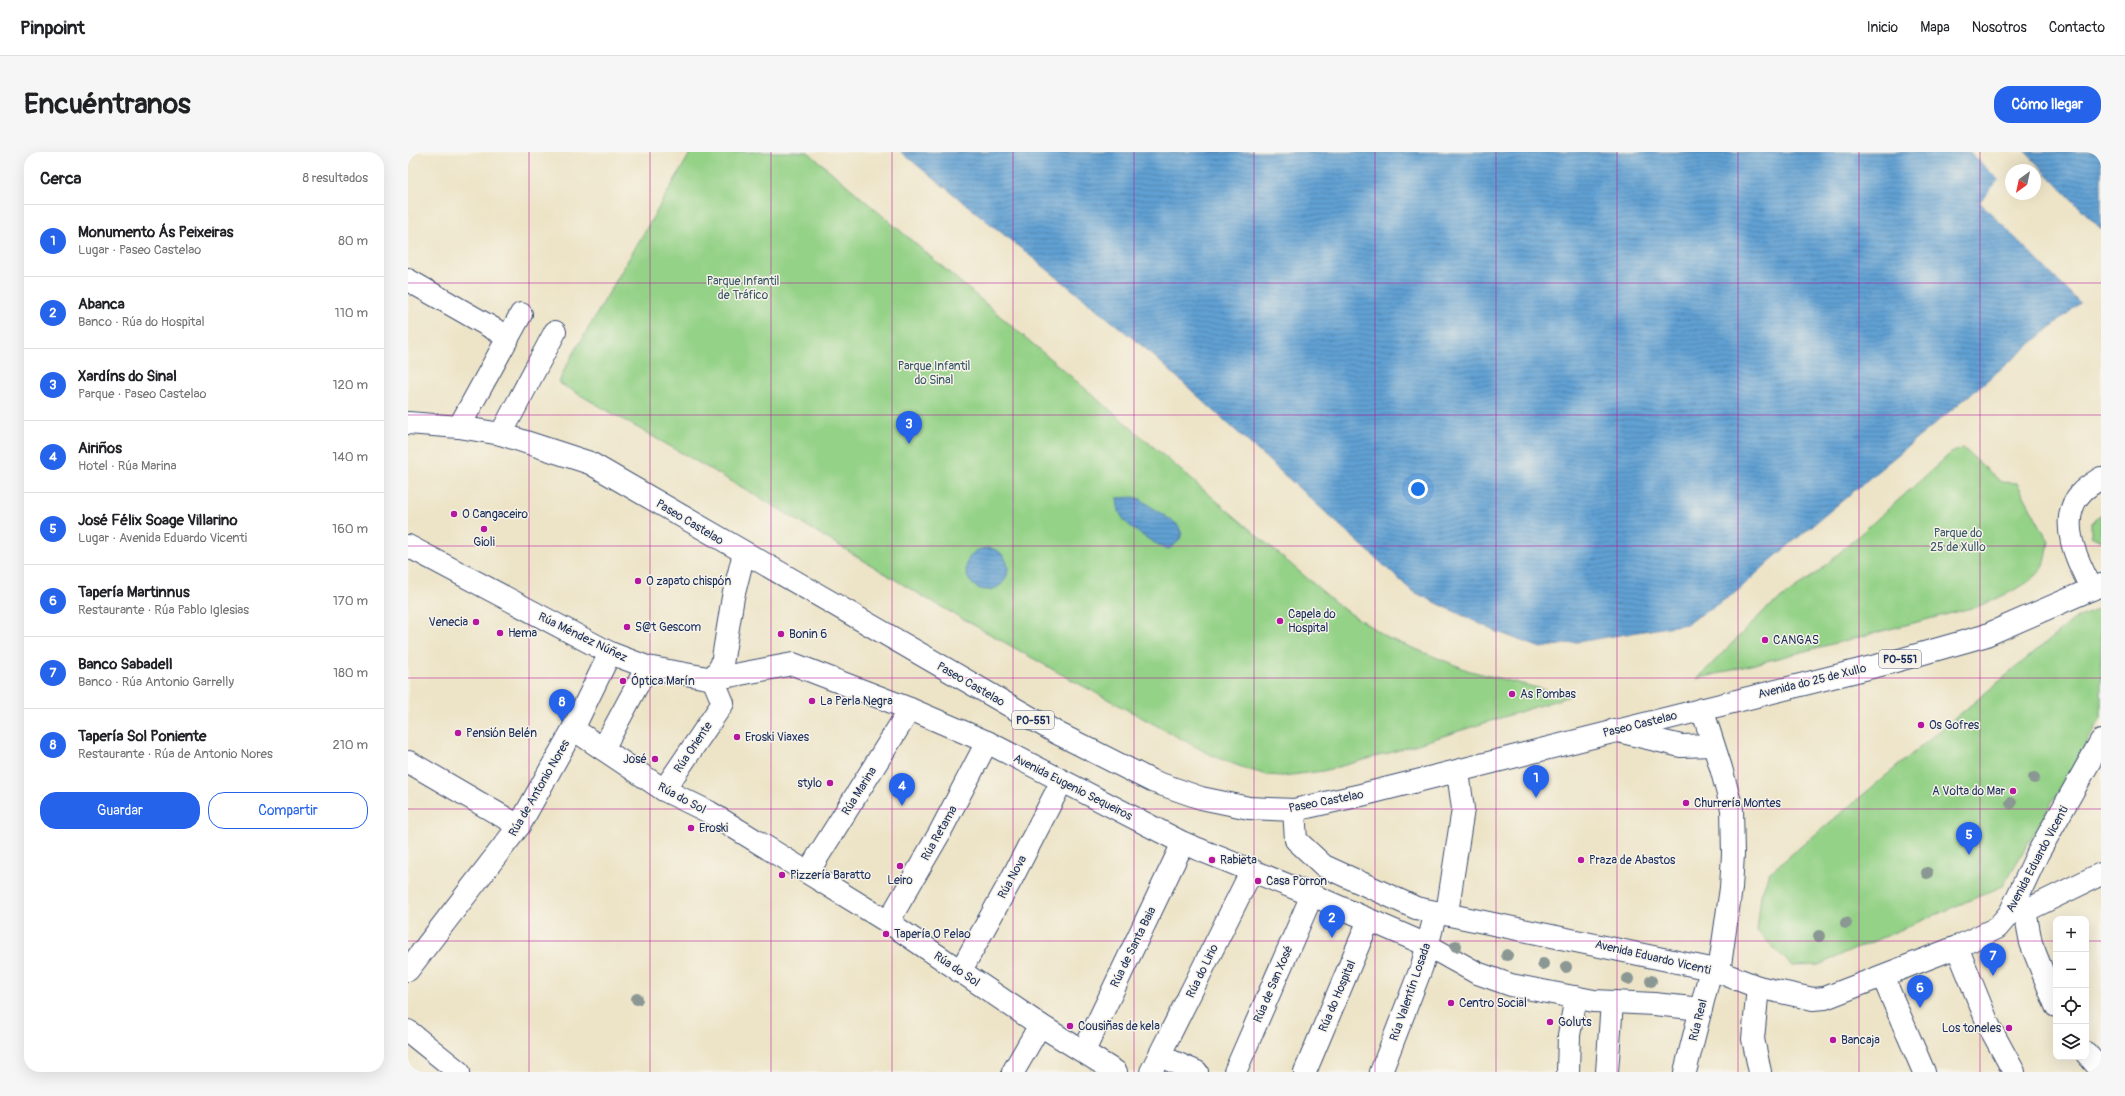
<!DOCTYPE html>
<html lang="es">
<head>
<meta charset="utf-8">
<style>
	body { margin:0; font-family:Pangolin,sans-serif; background:#f6f6f6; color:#202124 }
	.controls { position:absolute; right:12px; bottom:12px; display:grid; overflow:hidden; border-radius:8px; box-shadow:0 4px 16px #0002 }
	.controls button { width:36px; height:36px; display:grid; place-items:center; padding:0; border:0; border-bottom:1px solid #e0e0e0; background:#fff; color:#202124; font:20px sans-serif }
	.compass { position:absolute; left:1597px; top:12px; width:36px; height:36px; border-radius:50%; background:#fff; box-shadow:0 4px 16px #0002; rotate:213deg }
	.you { position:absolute; left:1010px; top:337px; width:14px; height:14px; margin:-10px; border:3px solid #fff; border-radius:50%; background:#1a73e8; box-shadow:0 0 0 6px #1a73e833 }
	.badge { display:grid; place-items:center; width:26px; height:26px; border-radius:50%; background:#2563eb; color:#fff; font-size:13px; font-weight:700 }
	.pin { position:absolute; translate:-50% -33px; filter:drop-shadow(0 1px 2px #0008) }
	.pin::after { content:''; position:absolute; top:21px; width:14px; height:12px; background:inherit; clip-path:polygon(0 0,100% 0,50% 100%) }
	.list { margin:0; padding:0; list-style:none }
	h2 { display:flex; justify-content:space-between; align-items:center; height:52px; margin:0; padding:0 16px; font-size:17px }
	h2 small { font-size:13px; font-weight:400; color:#757577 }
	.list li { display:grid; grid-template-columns:26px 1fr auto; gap:12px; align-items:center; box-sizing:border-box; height:72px; padding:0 16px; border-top:1px solid #e0e0e0 }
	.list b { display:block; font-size:15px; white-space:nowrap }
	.list p { margin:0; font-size:13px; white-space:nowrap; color:#757577 }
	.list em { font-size:13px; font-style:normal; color:#757577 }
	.actions { display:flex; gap:8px; padding:12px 16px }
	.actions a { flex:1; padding:9px 0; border:1px solid #2563eb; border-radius:16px; text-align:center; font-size:14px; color:#2563eb }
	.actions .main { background:#2563eb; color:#fff }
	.icon { flex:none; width:22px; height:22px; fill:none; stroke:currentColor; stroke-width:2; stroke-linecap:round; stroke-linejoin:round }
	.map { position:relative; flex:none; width:1693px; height:920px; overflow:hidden; border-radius:16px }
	header { display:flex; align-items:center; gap:24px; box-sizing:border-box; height:56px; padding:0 20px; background:#fff; border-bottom:1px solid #e0e0e0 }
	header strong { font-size:19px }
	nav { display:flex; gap:22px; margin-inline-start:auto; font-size:14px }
	.intro { display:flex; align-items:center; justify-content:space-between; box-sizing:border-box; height:96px; padding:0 24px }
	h1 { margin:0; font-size:28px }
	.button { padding:10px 18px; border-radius:16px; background:#2563eb; color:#fff; font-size:14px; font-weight:700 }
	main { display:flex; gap:24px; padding:0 24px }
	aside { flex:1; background:#fff; border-radius:16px; box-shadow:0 4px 16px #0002 }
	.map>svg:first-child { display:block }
	.green { fill:#94d287; stroke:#588072 }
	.water { fill:url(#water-rules); stroke:#3e6898 }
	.pier { fill:#ede4c7 }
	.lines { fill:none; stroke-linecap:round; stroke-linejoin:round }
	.minor-casing { stroke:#3a4a6e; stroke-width:24 }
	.major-casing { stroke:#3a4a6e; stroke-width:24 }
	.minor { stroke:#fff; stroke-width:22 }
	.major { stroke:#fff; stroke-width:22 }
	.tree { fill:#8a9793 }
	.grid { fill:none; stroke:#b5179e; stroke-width:1; stroke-opacity:0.55 }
	.poi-dot { fill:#b5179e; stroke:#f7f3e8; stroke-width:1.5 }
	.labels { text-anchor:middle; stroke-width:3; stroke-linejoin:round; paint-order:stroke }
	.shield { fill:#f7f3e8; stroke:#5d6a87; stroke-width:1 }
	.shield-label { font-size:11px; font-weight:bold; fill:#1b2f5e }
	.park-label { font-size:12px; fill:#395868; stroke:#f7f3e8 }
	.poi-label { font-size:12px; fill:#1b2f5e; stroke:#f7f3e8; text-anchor:start }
	.street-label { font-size:12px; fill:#1b2f5e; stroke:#f7f3e8 }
</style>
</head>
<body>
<header>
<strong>Pinpoint</strong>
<nav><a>Inicio</a><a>Mapa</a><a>Nosotros</a><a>Contacto</a></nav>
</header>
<div class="intro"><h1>Encuéntranos</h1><a class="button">Cómo llegar</a></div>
<main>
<aside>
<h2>Cerca<small>8 resultados</small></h2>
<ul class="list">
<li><span class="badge">1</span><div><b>Monumento Ás Peixeiras</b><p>Lugar · Paseo Castelao</p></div><em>80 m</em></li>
<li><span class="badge">2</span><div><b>Abanca</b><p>Banco · Rúa do Hospital</p></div><em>110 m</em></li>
<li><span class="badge">3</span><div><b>Xardíns do Sinal</b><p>Parque · Paseo Castelao</p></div><em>120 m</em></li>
<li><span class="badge">4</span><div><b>Airiños</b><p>Hotel · Rúa Marina</p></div><em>140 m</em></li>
<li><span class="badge">5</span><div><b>José Félix Soage Villarino</b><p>Lugar · Avenida Eduardo Vicenti</p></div><em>160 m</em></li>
<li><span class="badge">6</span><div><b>Tapería Martinnus</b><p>Restaurante · Rúa Pablo Iglesias</p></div><em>170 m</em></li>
<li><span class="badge">7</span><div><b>Banco Sabadell</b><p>Banco · Rúa Antonio Garrelly</p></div><em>180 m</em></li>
<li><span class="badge">8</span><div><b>Tapería Sol Poniente</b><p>Restaurante · Rúa de Antonio Nores</p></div><em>210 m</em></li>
</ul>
<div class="actions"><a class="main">Guardar</a><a>Compartir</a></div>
</aside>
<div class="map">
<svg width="1693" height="920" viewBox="0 0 1693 920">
	<defs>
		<pattern id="water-rules" width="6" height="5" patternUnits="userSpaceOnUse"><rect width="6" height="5" fill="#61a0d3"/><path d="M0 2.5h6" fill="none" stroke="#4f83ae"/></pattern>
	</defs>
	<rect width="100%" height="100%" fill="#f7f3e8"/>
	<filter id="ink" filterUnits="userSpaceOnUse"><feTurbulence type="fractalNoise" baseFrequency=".025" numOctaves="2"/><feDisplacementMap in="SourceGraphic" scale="8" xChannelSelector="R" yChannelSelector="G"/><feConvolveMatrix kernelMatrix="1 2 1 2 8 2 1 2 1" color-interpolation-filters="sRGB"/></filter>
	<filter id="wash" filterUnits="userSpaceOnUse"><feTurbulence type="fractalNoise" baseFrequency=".012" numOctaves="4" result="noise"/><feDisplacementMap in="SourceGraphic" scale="16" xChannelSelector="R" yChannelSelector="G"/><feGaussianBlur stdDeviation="0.9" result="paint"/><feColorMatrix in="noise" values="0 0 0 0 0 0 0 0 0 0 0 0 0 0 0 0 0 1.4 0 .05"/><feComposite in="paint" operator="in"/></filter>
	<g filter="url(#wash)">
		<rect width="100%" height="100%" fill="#ede4c7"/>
		<g class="green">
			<polygon points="283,0 400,0 934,456 980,486 1062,519 1162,544 978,602 915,619 875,624 859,623 836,616 805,604 651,521 514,444 351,345 151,231 156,218"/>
			<path d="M 1555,296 L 1593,330 L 1609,331 L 1641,390 C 1639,397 1639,408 1635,415 C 1625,433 1589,446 1571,454 L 1289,527 L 1357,458 L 1410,420 L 1543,301 Z"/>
			<polygon points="1693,362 1693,389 1683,384 1683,372"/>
			<polygon points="1693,456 1693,566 1595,734 1410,813 1384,814 1349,779 1353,743 1361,721 1665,468"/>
		</g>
		<g class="water">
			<polygon points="493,0 1562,0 1592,28 1572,50 1672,151 1363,408 1327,441 1278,472 1133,496 1087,479 1004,439 737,196"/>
			<polygon points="1617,0 1693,0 1693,77"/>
			<path d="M 726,345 L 732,347 L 770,373 L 774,382 L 771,389 L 761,397 C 749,394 720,376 714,365 C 710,359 710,353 709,346 Z"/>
			<circle cx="579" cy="417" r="21"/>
		</g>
		<g class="pier">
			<polygon points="1562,0 1565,0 1594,28 1575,50 1674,152 1572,50 1591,28"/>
			<polygon points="1615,0 1617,0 1693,79 1692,78"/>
		</g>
	</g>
	<g filter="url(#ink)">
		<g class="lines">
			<defs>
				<g id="minor">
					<polyline points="0,128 100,185"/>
					<polyline points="51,275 113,162"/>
					<polyline points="93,282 147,180"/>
					<polyline points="0,394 202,501 239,515 305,527 314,512 325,445 336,401"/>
					<path d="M 1684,437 C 1670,411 1648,368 1673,341 C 1678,335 1687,330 1693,326"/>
					<polyline points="1294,557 1313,616 1324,657 1325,702 1323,736 1311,820"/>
					<polyline points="165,577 256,638 301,660 480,770 632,873 708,920"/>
					<polyline points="1206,578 1273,594 1305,593"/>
					<polyline points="195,597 239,515"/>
					<polyline points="1,610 111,674"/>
					<polyline points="256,638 315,551 305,527 385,512 502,557 579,590 775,691 904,743 1019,793 1069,821 1103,833 1186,849 1246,852 1293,857"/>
					<polyline points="886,658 888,688 916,714 1008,756 1303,817 1350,835 1405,847 1417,846 1549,795 1589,776 1602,761 1630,701 1693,589"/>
					<polyline points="400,720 502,557"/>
					<polyline points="1611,745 1617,759 1623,791 1648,854"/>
					<polyline points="1617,759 1693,722"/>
					<polyline points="1039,761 1055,657 1050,620"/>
					<polyline points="480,770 531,682 579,590"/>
					<polyline points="1549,795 1581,874 1606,920"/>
					<polyline points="0,818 111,674 165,577 202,501"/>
					<polyline points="552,820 603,728 654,629"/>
					<polyline points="1475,825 1516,920"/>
					<polyline points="1350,835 1345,887 1352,920"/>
					<polyline points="0,879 51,920"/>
					<polyline points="676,899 775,691"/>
					<polyline points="1678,901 1693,918"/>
					<polyline points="752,904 789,920"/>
					<polyline points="605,920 632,873"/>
					<polyline points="743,920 844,718"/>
					<polyline points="827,920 904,743"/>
					<polyline points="897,920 961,768"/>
					<polyline points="973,920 1014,814 1028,760"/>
					<polyline points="1160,920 1161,883 1168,845"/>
					<polyline points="1199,920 1204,850"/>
					<polyline points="1277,920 1303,817"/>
				</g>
				<polyline id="major" points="0,271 51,275 93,282 182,311 649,581 744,629 793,646 841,656 886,658 953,643 1484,510 1576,484 1693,433"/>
			</defs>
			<use href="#minor" class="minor-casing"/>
			<use href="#major" class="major-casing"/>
			<use href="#minor" class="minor"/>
			<use href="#major" class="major"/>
		</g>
		<g class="tree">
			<circle cx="1626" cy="626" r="6"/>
			<circle cx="1603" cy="651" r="6"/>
			<circle cx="1519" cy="721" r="6"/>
			<circle cx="1438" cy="771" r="6"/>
			<circle cx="1411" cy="784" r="6"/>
			<circle cx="1048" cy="794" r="6"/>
			<circle cx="1099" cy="803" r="6"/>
			<circle cx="1135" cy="812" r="6"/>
			<circle cx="1158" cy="815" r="6"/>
			<circle cx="1220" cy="827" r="6"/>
			<circle cx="1243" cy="829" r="6"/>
			<circle cx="229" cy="847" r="6"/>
		</g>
	</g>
	<path class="grid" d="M 121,0 L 121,920M 242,0 L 242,920M 363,0 L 363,920M 484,0 L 484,920M 605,0 L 605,920M 726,0 L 726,920M 846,0 L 846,920M 967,0 L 967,920M 1088,0 L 1088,920M 1209,0 L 1209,920M 1330,0 L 1330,920M 1451,0 L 1451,920M 1572,0 L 1572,920M 0,131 L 1693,131M 0,263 L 1693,263M 0,394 L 1693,394M 0,526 L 1693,526M 0,657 L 1693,657M 0,789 L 1648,789M 1678,789 L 1693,789"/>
	<g class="poi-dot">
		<circle cx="46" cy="362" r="4"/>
		<circle cx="76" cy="377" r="4"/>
		<circle cx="230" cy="429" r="4"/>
		<circle cx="872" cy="469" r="4"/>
		<circle cx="68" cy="470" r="4"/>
		<circle cx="219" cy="475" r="4"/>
		<circle cx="92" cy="481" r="4"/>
		<circle cx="373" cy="482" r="4"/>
		<circle cx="1357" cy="488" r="4"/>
		<circle cx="215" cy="529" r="4"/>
		<circle cx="1104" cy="542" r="4"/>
		<circle cx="404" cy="549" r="4"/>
		<circle cx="1513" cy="573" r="4"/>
		<circle cx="50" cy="581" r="4"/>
		<circle cx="329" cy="585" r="4"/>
		<circle cx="247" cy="607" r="4"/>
		<circle cx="422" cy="631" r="4"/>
		<circle cx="1605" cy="639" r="4"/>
		<circle cx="1278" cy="651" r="4"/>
		<circle cx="283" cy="676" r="4"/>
		<circle cx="804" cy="708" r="4"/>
		<circle cx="1173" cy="708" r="4"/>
		<circle cx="492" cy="714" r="4"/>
		<circle cx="374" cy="723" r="4"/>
		<circle cx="850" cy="729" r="4"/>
		<circle cx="478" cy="782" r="4"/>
		<circle cx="1043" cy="851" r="4"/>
		<circle cx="1142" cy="870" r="4"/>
		<circle cx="662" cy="874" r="4"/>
		<circle cx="1601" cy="876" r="4"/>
		<circle cx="1425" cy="888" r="4"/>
	</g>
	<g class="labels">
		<g class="shield">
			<rect x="1471" y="498" width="42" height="18" rx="3"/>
			<rect x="604" y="559" width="42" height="18" rx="3"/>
		</g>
		<g class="shield-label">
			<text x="1492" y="511">PO-551</text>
			<text x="625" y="572">PO-551</text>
		</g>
		<g class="park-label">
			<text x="335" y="133">Parque Infantil<tspan x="335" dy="14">de Tráfico</tspan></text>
			<text x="526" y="218">Parque Infantil<tspan x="526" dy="14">do Sinal</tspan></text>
			<text x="1550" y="385">Parque do<tspan x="1550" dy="14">25 de Xullo</tspan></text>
		</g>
		<g class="poi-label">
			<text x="54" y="366">O Cangaceiro</text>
			<text x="76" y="394" text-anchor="middle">Gioli</text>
			<text x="238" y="433">O zapato chispón</text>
			<text x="880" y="466">Capela do<tspan x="880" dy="14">Hospital</tspan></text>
			<text x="60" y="474" text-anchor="end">Venecia</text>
			<text x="227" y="479">S@t Gescom</text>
			<text x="100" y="485">Hema</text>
			<text x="381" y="486">Bonin 6</text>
			<text x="1365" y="492">CANGAS</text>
			<text x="223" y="533">Óptica Marín</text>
			<text x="1112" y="546">As Pombas</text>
			<text x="412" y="553">La Perla Negra</text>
			<text x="1521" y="577">Os Gofres</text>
			<text x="58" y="585">Pensión Belén</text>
			<text x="337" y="589">Eroski Viaxes</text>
			<text x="239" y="611" text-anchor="end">José</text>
			<text x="414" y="635" text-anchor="end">stylo</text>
			<text x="1597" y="643" text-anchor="end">A Volta do Mar</text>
			<text x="1286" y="655">Churrería Montes</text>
			<text x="291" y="680">Eroski</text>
			<text x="812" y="712">Rabieta</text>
			<text x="1181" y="712">Praza de Abastos</text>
			<text x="382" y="727">Pizzería Baratto</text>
			<text x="492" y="732" text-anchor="middle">Leiro</text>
			<text x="858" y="733">Casa Porron</text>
			<text x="486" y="786">Tapería O Pelao</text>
			<text x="1051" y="855">Centro Social</text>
			<text x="1150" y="874">Goluts</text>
			<text x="670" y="878">Cousiñas de kela</text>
			<text x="1593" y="880" text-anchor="end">Los toneles</text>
			<text x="1433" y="892">Bancaja</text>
		</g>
		<g class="street-label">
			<text transform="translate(282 370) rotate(31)" y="4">Paseo Castelao</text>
			<text transform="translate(175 485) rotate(26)" y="4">Rúa Méndez Núñez</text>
			<text transform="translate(1404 529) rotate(-14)" y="4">Avenida do 25 de Xullo</text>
			<text transform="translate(563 532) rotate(30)" y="4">Paseo Castelao</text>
			<text transform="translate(1232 572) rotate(-14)" y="4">Paseo Castelao</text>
			<text transform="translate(285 595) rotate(-56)" y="4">Rúa Oriente</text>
			<text transform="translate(665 635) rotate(27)" y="4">Avenida Eugenio Sequeiros</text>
			<text transform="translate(131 636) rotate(-60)" y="4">Rúa de Antonio Nores</text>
			<text transform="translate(451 639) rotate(-58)" y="4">Rúa Marina</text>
			<text transform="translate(274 646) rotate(28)" y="4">Rúa do Sol</text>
			<text transform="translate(918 649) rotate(-11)" y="4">Paseo Castelao</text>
			<text transform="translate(531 681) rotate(-61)" y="4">Rúa Retama</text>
			<text transform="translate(1629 707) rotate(-62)" y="4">Avenida Eduardo Vicenti</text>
			<text transform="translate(604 725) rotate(-62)" y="4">Rúa Nova</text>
			<text transform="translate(725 795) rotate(-64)" y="4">Rúa de Santa Baia</text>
			<text transform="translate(1245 805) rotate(13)" y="4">Avenida Eduardo Vicenti</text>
			<text transform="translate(549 817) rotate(34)" y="4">Rúa do Sol</text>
			<text transform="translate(794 819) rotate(-64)" y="4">Rúa do Lirio</text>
			<text transform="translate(865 832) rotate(-67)" y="4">Rúa de San Xosé</text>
			<text transform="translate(1002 840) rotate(-71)" y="4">Rúa Valentín Losada</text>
			<text transform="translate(929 844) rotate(-67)" y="4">Rúa do Hospital</text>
			<text transform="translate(1290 868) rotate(-76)" y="4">Rúa Real</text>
		</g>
	</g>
</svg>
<div class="controls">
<button>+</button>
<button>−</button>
<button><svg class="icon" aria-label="locate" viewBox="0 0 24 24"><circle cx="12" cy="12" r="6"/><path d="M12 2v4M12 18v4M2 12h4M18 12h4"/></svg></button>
<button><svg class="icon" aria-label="layers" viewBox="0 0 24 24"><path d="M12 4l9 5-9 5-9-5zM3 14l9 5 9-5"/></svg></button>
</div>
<svg class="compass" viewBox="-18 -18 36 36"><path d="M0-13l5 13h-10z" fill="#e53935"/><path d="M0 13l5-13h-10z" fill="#757577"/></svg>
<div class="you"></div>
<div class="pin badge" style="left:1128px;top:646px">1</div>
<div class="pin badge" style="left:924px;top:786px">2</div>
<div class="pin badge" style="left:501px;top:292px">3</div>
<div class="pin badge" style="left:494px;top:654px">4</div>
<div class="pin badge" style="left:1561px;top:703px">5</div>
<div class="pin badge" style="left:1512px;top:856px">6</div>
<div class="pin badge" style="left:1585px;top:824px">7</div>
<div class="pin badge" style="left:154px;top:570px">8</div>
</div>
</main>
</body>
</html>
